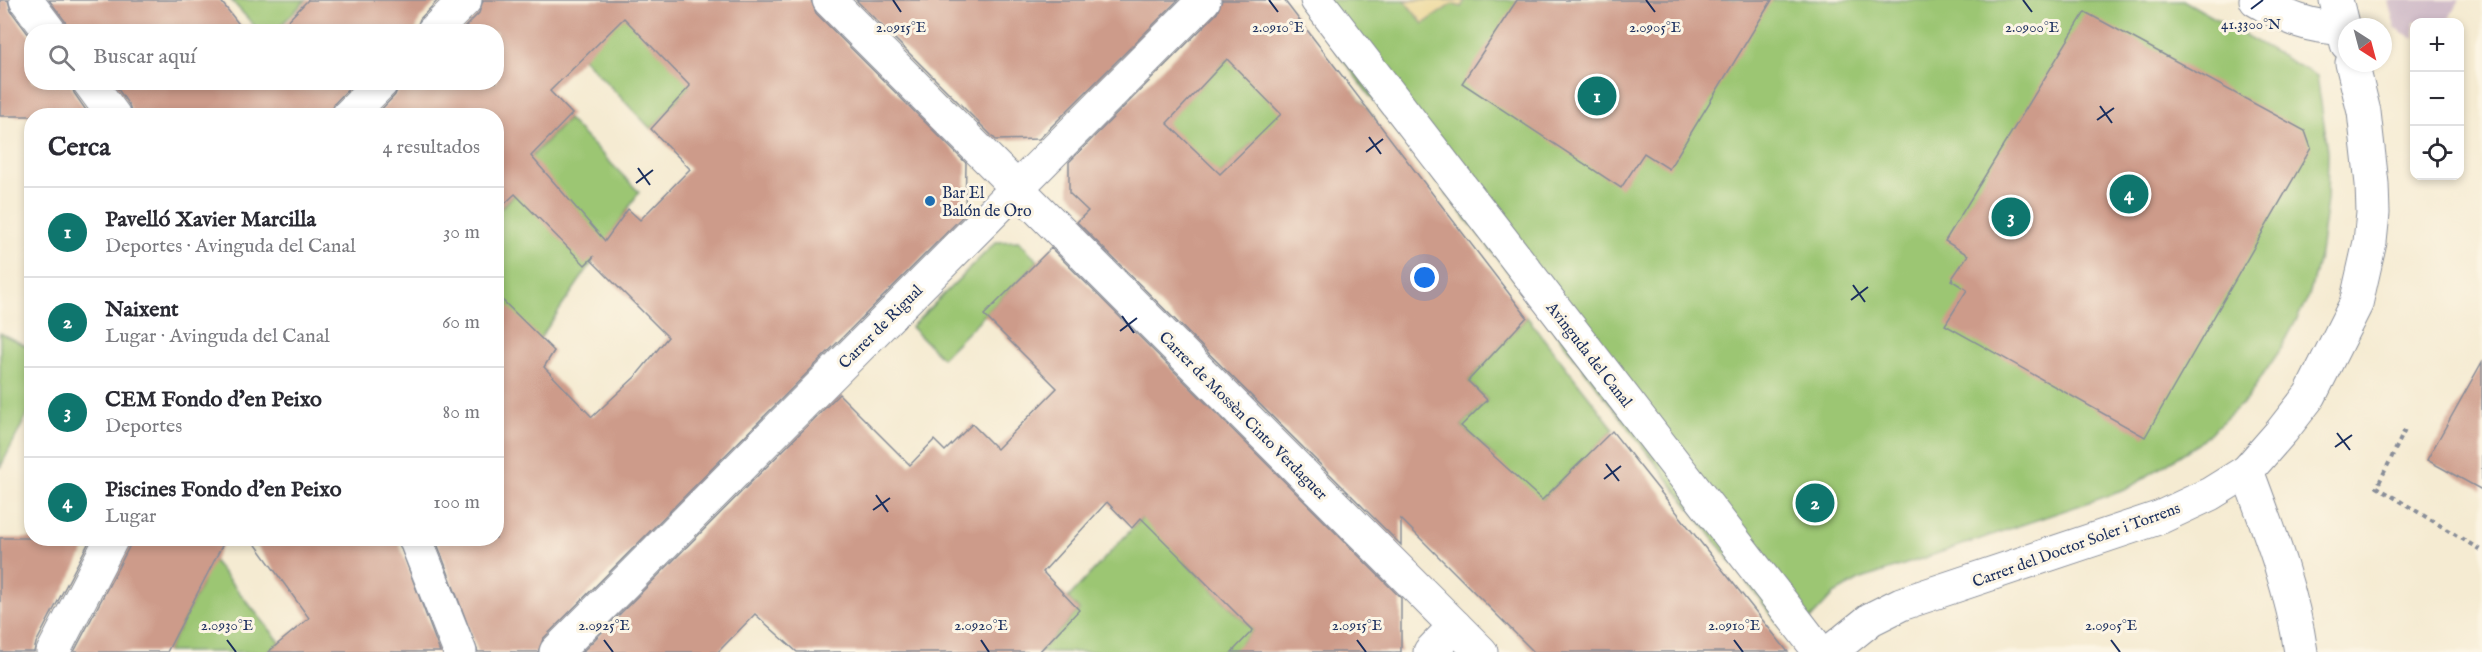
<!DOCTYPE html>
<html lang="es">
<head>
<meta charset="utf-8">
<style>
	body { margin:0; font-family:"IM FELL English",serif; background:#f7f7f7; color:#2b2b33 }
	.controls { position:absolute; right:18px; top:18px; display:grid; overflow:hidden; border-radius:12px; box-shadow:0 3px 9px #0003 }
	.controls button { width:54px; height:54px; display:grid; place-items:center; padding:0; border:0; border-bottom:2px solid #e1e1e2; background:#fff; color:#2b2b33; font:30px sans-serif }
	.compass { position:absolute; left:2338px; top:18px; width:54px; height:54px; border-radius:50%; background:#fff; box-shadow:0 3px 9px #0003; rotate:144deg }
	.you { position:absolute; left:1425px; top:278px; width:21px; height:21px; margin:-15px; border:4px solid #fff; border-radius:50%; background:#1a73e8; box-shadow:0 0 0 9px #1a73e833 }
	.badge { display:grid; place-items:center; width:39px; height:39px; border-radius:50%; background:#0f766e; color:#fff; font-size:20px; font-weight:700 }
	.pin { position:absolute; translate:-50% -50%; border:3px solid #fff; box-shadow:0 2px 6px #0006 }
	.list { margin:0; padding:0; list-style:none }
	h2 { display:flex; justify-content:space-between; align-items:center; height:78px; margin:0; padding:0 24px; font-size:26px }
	h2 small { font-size:20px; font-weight:400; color:#7c7c81 }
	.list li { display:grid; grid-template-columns:39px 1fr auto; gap:18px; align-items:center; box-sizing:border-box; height:90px; padding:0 24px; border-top:2px solid #e1e1e2 }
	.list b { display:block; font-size:22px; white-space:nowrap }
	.list p { margin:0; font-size:20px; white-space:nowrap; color:#7c7c81 }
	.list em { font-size:20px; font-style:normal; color:#7c7c81 }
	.icon { flex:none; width:33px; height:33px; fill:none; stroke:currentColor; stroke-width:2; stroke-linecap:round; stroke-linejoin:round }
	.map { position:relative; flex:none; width:2482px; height:652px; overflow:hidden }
	.search { position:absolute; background:#fff; box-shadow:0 3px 9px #0003; left:24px; top:24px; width:480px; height:66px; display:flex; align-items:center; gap:15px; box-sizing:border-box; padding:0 21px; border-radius:24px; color:#7c7c81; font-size:22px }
	.panel { position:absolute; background:#fff; box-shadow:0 3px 9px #0003; left:24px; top:108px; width:480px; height:438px; border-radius:24px }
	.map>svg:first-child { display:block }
	.industrial { fill:#d1bdc9 }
	.green { fill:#9cc673; stroke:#5c7a68; stroke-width:1.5 }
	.sand { fill:#eeda9e; stroke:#84847e; stroke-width:1.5 }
	.building { fill:#cd9b8a; fill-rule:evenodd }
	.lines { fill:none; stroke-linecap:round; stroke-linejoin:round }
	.street-casing { stroke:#888d98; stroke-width:35 }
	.path { stroke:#888d98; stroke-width:4; stroke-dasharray:4.5 4.5; stroke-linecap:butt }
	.street { stroke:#fff; stroke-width:33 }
	.ticks { fill:none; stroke:#1b2f5e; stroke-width:2 }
	.poi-dot { fill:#1f6fb2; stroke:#fcf5e5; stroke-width:2 }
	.labels { text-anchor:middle; stroke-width:6; stroke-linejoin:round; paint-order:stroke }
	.poi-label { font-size:16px; fill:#1b2f5e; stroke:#fcf5e5; text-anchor:start }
	.street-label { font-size:16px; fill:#1b2f5e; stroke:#fcf5e5 }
	.ticks-label { font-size:15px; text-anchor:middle; fill:#1b2f5e; stroke:#fcf5e5; stroke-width:6; stroke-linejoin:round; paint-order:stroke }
</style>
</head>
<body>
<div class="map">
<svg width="2482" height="652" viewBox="0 0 2482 652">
	<rect width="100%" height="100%" fill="#fcf5e5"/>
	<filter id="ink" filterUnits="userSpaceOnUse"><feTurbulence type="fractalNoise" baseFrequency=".0167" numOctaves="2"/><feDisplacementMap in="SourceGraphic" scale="12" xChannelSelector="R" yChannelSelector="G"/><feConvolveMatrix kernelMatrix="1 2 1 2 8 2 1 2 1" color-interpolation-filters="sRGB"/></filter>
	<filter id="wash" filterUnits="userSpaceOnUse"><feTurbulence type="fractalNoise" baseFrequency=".008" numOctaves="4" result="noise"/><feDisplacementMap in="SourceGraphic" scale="24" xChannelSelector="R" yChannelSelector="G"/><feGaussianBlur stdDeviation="1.35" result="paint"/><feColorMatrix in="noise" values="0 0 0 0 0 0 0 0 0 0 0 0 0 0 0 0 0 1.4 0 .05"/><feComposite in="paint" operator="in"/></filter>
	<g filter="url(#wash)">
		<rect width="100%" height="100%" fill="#f5ebd2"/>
		<polygon class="industrial" points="2388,0 2459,0 2447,22 2414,22 2414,39 2395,28"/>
		<g class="green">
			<polygon points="231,0 306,0 274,32 259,31"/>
			<polygon points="1299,0 2183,0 2317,76 2328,151 2327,200 2320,253 2309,296 2282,347 2246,400 2198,444 2125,490 1859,580 1834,594 1791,640 1535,306 1369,95"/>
			<polygon points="617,10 699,76 651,129 583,58"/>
			<polygon points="1227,59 1353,91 1376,120 1348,147 1259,136 1212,182 1165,123"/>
			<polygon points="568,119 639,192 606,242 576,239 595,258 511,381 496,317 508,305 497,294 497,212 515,194 531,157"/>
			<polygon points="1019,241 1038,261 942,358 911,327 996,242"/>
			<polygon points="1527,317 1614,429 1505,536 1495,457 1461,426 1487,400 1468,381"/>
			<polygon points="0,333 32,349 31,407 0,468"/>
			<polygon points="1153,506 1185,562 1253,630 1241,643 1249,652 1039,652 1079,610 1068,598"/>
			<polygon points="211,558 280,642 267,652 167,652 202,584"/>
		</g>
		<polygon class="sand" points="1404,0 1465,0 1461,7 1452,4 1423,24"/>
		<g id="blocks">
			<g class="building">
				<polygon points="0,0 8,0 11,11 32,39 32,82 71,82 74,93 90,116 0,116"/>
				<polygon points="49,0 220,0 245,32 68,32 65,21"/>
				<polygon points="308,0 438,0 420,19 415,32 277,32"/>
				<path d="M 483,0 L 811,0 L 816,13 L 966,163 L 965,214 L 543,639 L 538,652 L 478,652 L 435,538 L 496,538 L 496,294 L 554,351 L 544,367 L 592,417 L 635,377 L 668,337 L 591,260 L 594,256 L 585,265 L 515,194 L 496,212 L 496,116 L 375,116 L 395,95 L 400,82 L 496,82 L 496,32 L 460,32 L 479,13 ZM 624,18 L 690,86 L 651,129 L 690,169 L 640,220 L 628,209 L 605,241 L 531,156 L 572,114 L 550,91 Z"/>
				<polygon points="856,0 1178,0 1039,139 996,140"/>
				<path d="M 1222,0 L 1284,0 L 1527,317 L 1468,381 L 1487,400 L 1461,426 L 1542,500 L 1612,431 L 1788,652 L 1534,652 L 1401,519 L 1401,545 L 1077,222 L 1088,211 L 1069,193 L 1069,162 L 1217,13 ZM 1227,59 L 1281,114 L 1220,174 L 1167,123 Z"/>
				<polygon points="1517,0 1772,0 1669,169 1644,153 1621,188 1462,83"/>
				<polygon points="2085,12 2305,131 2311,148 2145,437 1945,325 1967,290 1951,280 1968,255 1945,241"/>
				<polygon points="113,82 355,82 335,103 330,116 132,116 129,105"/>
				<polygon points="1051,248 1401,598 1401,652 1232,652 1253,630 1141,518 1132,528 1107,502 1043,572 1079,610 1039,652 797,652 755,614 718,652 582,652 839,394 910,465 934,440 945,451 972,424 997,449 1057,388 984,315"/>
				<polygon points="2482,362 2482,490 2427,460"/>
				<polygon points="0,538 91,538 36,643 34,652 0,652"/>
				<polygon points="131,538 226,538 167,652 74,652 129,547"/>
				<polygon points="251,538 397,538 440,652 268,652 309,618"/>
			</g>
		</g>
	</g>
	<g filter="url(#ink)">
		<use href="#blocks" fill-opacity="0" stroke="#888d98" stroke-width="1.5"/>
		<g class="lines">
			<defs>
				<g id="street">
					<polyline points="26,0 50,32"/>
					<polyline points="829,0 1481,652"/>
					<polyline points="1317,0 1820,652"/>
					<path d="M 2256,0 C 2284,17 2310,28 2343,28"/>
					<polyline points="2336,0 2347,44"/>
					<polyline points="433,32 465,0"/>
					<polyline points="89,82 114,116"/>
					<polyline points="348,116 382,82"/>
					<path d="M 2247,471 C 2269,530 2292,589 2301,652"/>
					<polyline points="415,538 460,652"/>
					<polyline points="53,652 112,538"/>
					<polyline points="556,652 1204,0"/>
					<polyline points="1430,652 1455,626"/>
					<polyline points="1830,652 1871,619 1901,604 2161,517 2210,494 2247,471 2282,431 2310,395 2356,304 2370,242 2373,213 2372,184 2364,112 2352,63"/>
				</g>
			</defs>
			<use href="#street" class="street-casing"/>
			<polyline class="path" points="2405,430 2377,487 2482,551"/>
			<use href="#street" class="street"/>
		</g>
	</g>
	<path class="ticks" d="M 893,0 L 901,12M 1269,0 L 1278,12M 1646,0 L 1655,12M 2023,0 L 2032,12M 2251,9 L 2263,0M 2100,106 L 2112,123M 2097,120 L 2114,108M 1369,137 L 1381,154M 1366,152 L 1383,139M 638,168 L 650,185M 636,183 L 653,170M 1853,285 L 1865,302M 1851,300 L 1868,287M 1122,316 L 1134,333M 1120,331 L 1137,318M 2337,433 L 2350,450M 2335,447 L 2352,435M 1606,464 L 1619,481M 1604,479 L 1621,466M 876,495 L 888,512M 873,510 L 890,498M 227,640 L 236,652M 604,640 L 613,652M 981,640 L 989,652M 1357,640 L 1366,652M 1734,640 L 1743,652M 2111,640 L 2120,652"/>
	<circle class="poi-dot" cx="930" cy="201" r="6"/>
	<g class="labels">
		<g class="poi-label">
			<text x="942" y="198">Bar El<tspan x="942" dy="18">Balón de Oro</tspan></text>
		</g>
		<g class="street-label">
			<text transform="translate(880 326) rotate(-45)" y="6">Carrer de Rigual</text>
			<text transform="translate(1590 354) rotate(52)" y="6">Avinguda del Canal</text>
			<text transform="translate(1244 415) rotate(45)" y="6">Carrer de Mossèn Cinto Verdaguer</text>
			<text transform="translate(2076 544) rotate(-20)" y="6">Carrer del Doctor Soler i Torrens</text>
		</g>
	</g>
	<g class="ticks-label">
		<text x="2251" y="29">41.3300°N</text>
		<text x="901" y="32">2.0915°E</text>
		<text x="1278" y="32">2.0910°E</text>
		<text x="1655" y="32">2.0905°E</text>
		<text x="2032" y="32">2.0900°E</text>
		<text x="227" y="630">2.0930°E</text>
		<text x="604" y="630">2.0925°E</text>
		<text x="981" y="630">2.0920°E</text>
		<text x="1357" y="630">2.0915°E</text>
		<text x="1734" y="630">2.0910°E</text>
		<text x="2111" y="630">2.0905°E</text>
	</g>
</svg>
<div class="controls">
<button>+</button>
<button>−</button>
<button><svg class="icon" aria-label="locate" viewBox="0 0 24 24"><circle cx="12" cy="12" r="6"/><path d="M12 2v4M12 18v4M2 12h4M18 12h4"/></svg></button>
</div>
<svg class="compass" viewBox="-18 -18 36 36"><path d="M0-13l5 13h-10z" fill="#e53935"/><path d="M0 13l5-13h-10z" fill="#7c7c81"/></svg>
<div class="you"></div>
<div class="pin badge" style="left:1597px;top:96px">1</div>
<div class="pin badge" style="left:1815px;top:503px">2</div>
<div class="pin badge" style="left:2011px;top:217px">3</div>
<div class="pin badge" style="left:2129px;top:194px">4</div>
<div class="search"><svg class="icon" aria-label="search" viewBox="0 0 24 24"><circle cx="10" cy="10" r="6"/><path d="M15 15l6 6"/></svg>Buscar aquí</div>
<section class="panel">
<h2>Cerca<small>4 resultados</small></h2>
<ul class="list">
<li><span class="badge">1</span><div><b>Pavelló Xavier Marcilla</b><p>Deportes · Avinguda del Canal</p></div><em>30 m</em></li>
<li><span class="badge">2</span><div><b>Naixent</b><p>Lugar · Avinguda del Canal</p></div><em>60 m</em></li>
<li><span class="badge">3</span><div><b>CEM Fondo d'en Peixo</b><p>Deportes</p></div><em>80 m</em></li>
<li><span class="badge">4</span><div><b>Piscines Fondo d'en Peixo</b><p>Lugar</p></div><em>100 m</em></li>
</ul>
</section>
</div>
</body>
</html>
